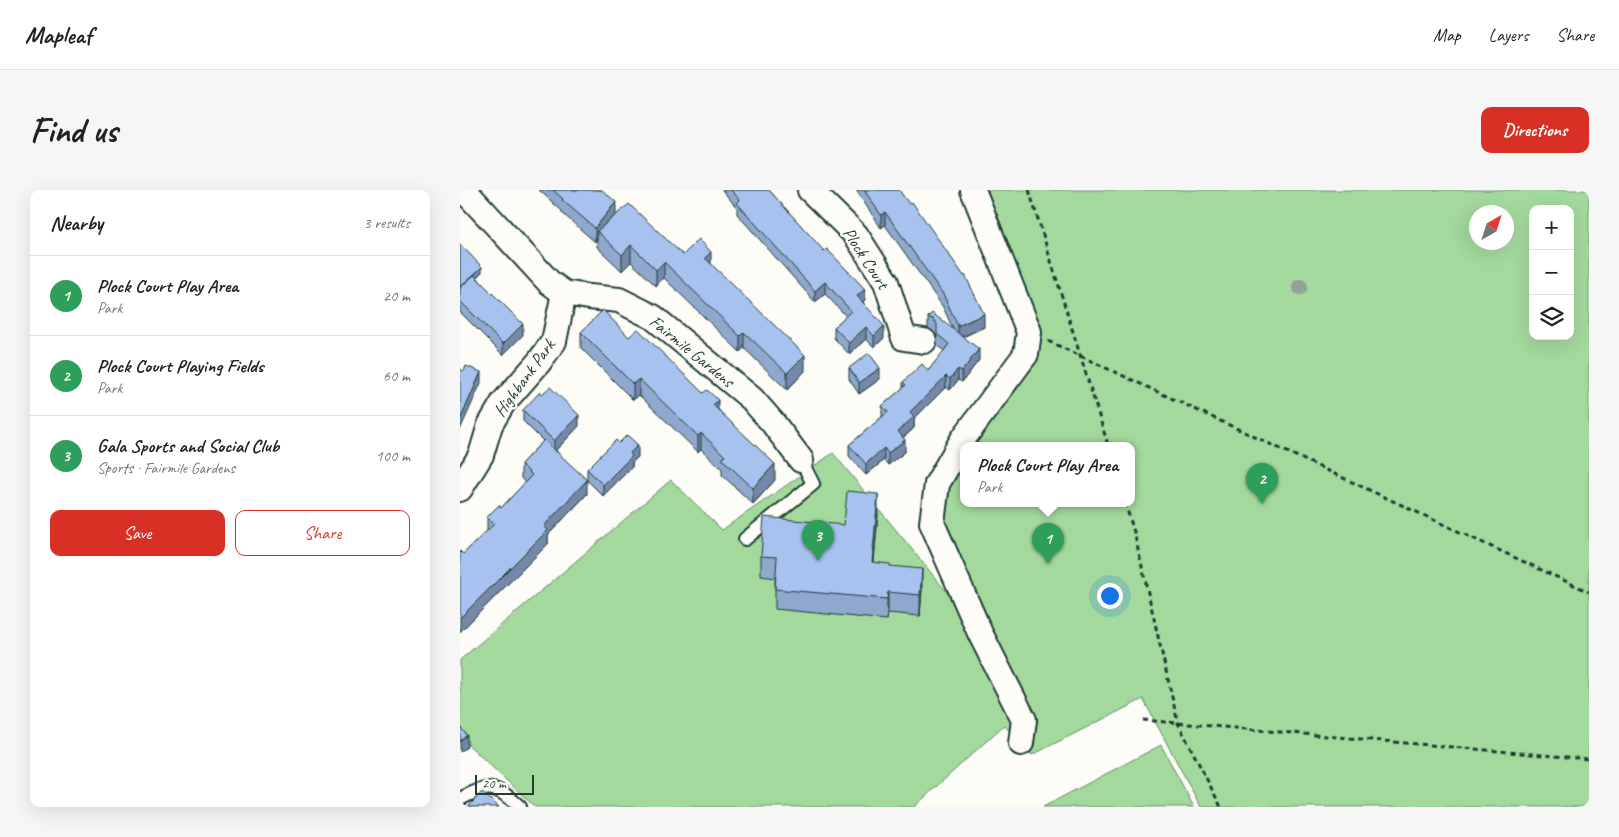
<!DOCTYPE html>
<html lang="en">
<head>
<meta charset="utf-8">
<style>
	body { margin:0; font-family:Caveat,sans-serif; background:#f6f6f6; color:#222 }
	.controls { position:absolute; right:15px; top:15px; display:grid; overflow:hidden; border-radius:10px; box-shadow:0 5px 20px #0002 }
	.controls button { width:45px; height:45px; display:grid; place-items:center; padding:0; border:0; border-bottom:1px solid #e0e0e0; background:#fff; color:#222; font:25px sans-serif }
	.compass { position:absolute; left:1009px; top:15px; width:45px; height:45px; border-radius:50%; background:#fff; box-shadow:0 5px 20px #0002; rotate:39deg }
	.scale { position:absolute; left:15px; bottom:12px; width:59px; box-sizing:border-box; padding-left:5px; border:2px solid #1f3d34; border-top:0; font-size:14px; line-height:18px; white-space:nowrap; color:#1f3d34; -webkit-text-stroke:4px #fdfcf7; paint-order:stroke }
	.you { position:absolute; left:649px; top:405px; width:18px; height:18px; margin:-12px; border:4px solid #fff; border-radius:50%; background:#1a73e8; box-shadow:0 0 0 8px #1a73e833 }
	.badge { display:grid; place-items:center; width:32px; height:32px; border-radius:50%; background:#d93025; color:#fff; font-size:16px; font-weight:700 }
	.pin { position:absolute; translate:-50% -41px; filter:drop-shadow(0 1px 2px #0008) }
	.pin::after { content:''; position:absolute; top:26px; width:18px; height:15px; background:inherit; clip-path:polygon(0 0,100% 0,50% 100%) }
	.popup { position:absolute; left:500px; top:252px; width:175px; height:65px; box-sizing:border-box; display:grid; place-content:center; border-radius:10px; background:#fff; filter:drop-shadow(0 1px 4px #0005); font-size:16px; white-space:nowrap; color:#767676 }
	.popup b { font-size:19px; color:#222 }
	.popup::after { content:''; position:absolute; left:50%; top:100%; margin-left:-10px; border:10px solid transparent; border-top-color:#fff }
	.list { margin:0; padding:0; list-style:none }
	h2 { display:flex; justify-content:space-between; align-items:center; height:65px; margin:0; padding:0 20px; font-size:21px }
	h2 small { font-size:16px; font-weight:400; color:#767676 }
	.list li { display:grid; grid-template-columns:32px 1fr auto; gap:15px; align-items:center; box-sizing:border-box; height:80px; padding:0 20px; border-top:1px solid #e0e0e0 }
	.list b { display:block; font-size:19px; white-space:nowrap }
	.list p { margin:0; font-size:16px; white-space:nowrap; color:#767676 }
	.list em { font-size:16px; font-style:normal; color:#767676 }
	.actions { display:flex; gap:10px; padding:15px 20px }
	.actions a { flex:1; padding:11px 0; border:1px solid #d93025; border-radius:10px; text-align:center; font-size:18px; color:#d93025 }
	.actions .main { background:#d93025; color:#fff }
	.icon { flex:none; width:28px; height:28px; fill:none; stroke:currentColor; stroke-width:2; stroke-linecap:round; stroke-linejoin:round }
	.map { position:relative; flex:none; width:1129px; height:617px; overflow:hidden; border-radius:10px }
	header { display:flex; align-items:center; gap:30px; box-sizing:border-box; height:70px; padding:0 25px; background:#fff; border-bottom:1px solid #e0e0e0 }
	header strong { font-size:24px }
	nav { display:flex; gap:28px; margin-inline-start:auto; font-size:18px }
	.intro { display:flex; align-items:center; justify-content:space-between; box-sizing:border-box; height:120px; padding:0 30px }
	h1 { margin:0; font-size:35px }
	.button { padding:12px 22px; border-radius:10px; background:#d93025; color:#fff; font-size:18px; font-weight:700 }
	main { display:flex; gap:30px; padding:0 30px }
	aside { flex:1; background:#fff; border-radius:10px; box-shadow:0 5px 20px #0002 }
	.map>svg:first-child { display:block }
	.green { fill:#a3d99d; stroke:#618b68; fill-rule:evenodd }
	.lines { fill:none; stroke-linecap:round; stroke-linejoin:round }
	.service-casing { stroke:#1f3d34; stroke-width:16 }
	.minor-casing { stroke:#1f3d34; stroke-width:28 }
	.path { stroke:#1f3d34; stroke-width:3; stroke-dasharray:5 4; stroke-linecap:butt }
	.service { stroke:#fdfcf7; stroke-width:12 }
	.minor { stroke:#fdfcf7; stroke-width:24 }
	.tree { fill:#91a497 }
	.wall { fill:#90a7ce; stroke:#1f3d34 }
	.shaded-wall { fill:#7588a7; stroke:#1f3d34 }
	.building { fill:#a7c2ef; stroke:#1f3d34 }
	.labels { text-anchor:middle; stroke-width:4.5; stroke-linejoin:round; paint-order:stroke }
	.street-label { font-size:18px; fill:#1f3d34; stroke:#fdfcf7 }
</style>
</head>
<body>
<header>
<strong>Mapleaf</strong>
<nav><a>Map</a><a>Layers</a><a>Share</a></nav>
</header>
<div class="intro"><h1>Find us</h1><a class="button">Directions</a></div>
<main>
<aside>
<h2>Nearby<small>3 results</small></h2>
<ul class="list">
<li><span class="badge" style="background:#2e9e5b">1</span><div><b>Plock Court Play Area</b><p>Park</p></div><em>20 m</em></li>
<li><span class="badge" style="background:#2e9e5b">2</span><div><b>Plock Court Playing Fields</b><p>Park</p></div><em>60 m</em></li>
<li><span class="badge" style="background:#2e9e5b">3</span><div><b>Gala Sports and Social Club</b><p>Sports · Fairmile Gardens</p></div><em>100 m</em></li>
</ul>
<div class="actions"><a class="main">Save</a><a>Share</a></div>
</aside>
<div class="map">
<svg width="1129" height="617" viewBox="0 0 1129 617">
	<rect width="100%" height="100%" fill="#fdfcf7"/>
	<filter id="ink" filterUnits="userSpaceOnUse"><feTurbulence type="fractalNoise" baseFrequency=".02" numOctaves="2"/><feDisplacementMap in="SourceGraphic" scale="10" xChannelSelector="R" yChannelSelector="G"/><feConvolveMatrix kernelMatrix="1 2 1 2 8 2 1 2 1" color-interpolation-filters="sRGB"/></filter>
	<g filter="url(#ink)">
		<g class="green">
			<path d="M 513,0 L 1129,0 L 1129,617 L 741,617 L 683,509 L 572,565 L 544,535 L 454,617 L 75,617 L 0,547 L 0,470 L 211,290 L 262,340 L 373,263 L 518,440 L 472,333 L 477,294 L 566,164 ZM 1073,19 L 1110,19 L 1110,146 L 1073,146 ZM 1016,22 L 1046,22 L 1046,52 L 1016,52 ZM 504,255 L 672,255 L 672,313 L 504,313 Z"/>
			<polygon points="701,555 734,617 583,617"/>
		</g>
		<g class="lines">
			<defs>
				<g id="service">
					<polyline points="285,349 353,294 341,270"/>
					<path d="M 0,609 C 30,594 35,594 60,617"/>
				</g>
				<g id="minor">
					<polyline points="4,0 89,92 104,103 129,107 159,110 193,127 292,209 313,233 341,270"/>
					<polyline points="350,0 396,45 426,92 444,148 464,151"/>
					<polyline points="513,0 569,142 566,164 503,249 477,294 472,333 520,443 564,530 561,553"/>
					<polyline points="0,299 21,265 30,235 43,213 79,172 94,151 104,103"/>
				</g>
			</defs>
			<use href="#service" class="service-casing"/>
			<use href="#minor" class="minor-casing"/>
			<g class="path">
				<polyline points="569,0 648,255"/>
				<polyline points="588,151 1129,402"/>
				<polyline points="665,313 674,342 718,533 761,617"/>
				<polyline points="683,530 1129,569"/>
			</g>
			<use href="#service" class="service"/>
			<use href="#minor" class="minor"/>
		</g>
		<circle class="tree" cx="840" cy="97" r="8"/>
		<g class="wall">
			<polygon points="79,0 142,0 156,25 223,65 251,74 345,181 327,200 284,158 280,162 204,88 196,96 171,72 162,81 137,57 137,48 135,52 102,23 102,21"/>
			<polygon points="262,0 309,0 405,110 403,112 424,148 414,157 406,149 389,164 374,148 374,137 386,126 365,104 355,112 277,24 277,18"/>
			<polygon points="396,0 439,0 524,137 503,147 519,170 502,192 498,190 490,200 486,197 454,229 454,238 443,248 445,262 428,275 424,270 406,285 389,266 389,255 422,227 422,216 443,198 443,192 468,181 484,161 477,155 477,146 473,141 468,138 468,127 493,139 483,117 425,35 421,38"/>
			<polygon points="0,54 22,82 17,87 63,145 43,165 0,122"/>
			<polygon points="121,142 169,147 258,219 315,290 293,314 262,285 262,279 241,259 238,262 179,205 173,210 121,158"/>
			<polygon points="389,178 420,189 399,204 389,189"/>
			<polygon points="63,220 119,236 96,260 127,304 88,345 88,354 3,364 27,341 27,327 41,318 65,293 61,288 61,274 83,251 63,231"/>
			<polygon points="159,253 178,267 172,272 172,277 143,306 127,290 127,279"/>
			<polygon points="418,324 414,372 430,376 462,399 460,426 428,423 427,430 315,419 315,388 301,386 301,366"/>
		</g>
		<g class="shaded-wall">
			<polygon points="156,12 156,25 137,41 137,48 135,52 135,38"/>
			<polygon points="425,22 425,35 421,38 421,25"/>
			<polygon points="171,55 171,72 162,81 162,65"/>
			<polygon points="251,62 251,78 245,68"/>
			<polygon points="204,72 204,88 196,96 196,80"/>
			<polygon points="22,77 22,82 1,102 1,96"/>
			<polygon points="365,92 365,104 355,112 355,101"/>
			<polygon points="405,99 405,110 397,117 397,106"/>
			<polygon points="524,124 524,137 498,149 498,136"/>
			<polygon points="63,134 63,145 43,165 43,154"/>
			<polygon points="424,136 424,148 414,157 414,146"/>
			<polygon points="406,137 406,149 389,164 389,153"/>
			<polygon points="284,142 284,158 280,162 280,146"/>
			<polygon points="519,159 519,170 502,192 502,181"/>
			<polygon points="345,165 345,181 327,200 327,183"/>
			<polygon points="420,178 420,189 399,204 399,193"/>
			<polygon points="498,179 498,190 490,200 490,189"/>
			<polygon points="21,182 21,193 0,240 0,230"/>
			<polygon points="486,186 486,197 454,229 454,238 438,252 438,241 450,222"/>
			<polygon points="179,189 179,205 173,210 173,194"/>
			<polygon points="258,210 258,226 253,215"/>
			<polygon points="119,225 119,236 94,262 94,251"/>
			<polygon points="241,243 241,259 238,262 238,246"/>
			<polygon points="445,250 445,262 428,275 428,263"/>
			<polygon points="178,255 178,267 172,272 172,277 143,306 143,295 170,263"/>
			<polygon points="424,258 424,270 406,285 406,274"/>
			<polygon points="315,274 315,290 293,314 293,298"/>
			<polygon points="127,290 127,304 88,345 88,354 0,442 0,428 84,336"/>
			<polygon points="418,304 418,324 412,393 412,372"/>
			<polygon points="462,379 462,399 460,426 460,405"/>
			<polygon points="428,402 428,423 427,430 427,409"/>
			<polygon points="7,545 7,557 0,562 0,551"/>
		</g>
		<g class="building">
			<polygon points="93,0 142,0 156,12 135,38 102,10 103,9"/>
			<polygon points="271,0 309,0 364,61 367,59 405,99 397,106 424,136 414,146 406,137 389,153 374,137 391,121 365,92 355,101 277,13 280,10"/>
			<polygon points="404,0 439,0 449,14 452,12 504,86 505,85 524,124 498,136 483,104 425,22 421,25"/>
			<polygon points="169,14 223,65 239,49 251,62 245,68 345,165 327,183 284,142 280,146 204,72 196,80 171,55 162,65 137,41"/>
			<polygon points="0,54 22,77 1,96 0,95"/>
			<polygon points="14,85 63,134 43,154 0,111 0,98"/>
			<polygon points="143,120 169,147 178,139 243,203 247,200 258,210 253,215 315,274 293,298 262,269 265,266 241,243 238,246 179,189 173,194 121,142"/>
			<polygon points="472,123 519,159 502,181 498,179 490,189 486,186 450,222 454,227 438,241 445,250 428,263 424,258 406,274 389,255 428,222 422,216 446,195 443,192 462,174 468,181 489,154 477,144 477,134 473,129 468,127"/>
			<polygon points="409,163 420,178 399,193 389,178"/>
			<polygon points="6,176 21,182 0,230 0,179 4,181"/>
			<polygon points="90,197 119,225 94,251 63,220 80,202 82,204"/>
			<polygon points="167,245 178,255 170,263 172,266 143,295 127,279 156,250 159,253"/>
			<polygon points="84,250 127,290 84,336 88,340 0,428 0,361 3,364 34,334 27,327 39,315 41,318 72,285 61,274"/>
			<polygon points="387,301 418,304 412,372 430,374 430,376 462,379 460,405 428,402 427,409 315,399 317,367 301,366 304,327 384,335"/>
			<polygon points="0,537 7,545 0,551"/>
			<polygon points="22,602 39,617 8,617"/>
		</g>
	</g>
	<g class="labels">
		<g class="street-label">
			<text transform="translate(406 68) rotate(57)" y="6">Plock Court</text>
			<text transform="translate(232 161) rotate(39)" y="6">Fairmile Gardens</text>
			<text transform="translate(64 188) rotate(-54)" y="6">Highbank Park</text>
		</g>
	</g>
</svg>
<div class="controls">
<button>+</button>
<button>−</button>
<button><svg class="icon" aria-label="layers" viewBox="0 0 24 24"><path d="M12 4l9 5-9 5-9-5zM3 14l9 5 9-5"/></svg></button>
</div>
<svg class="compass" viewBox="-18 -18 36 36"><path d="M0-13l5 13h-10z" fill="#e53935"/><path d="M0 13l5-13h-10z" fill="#767676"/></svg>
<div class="scale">20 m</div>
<div class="you"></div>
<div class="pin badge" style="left:588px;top:374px;background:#2e9e5b">1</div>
<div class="popup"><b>Plock Court Play Area</b>Park</div>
<div class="pin badge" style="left:802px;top:314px;background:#2e9e5b">2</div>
<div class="pin badge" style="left:358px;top:371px;background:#2e9e5b">3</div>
</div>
</main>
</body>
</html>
